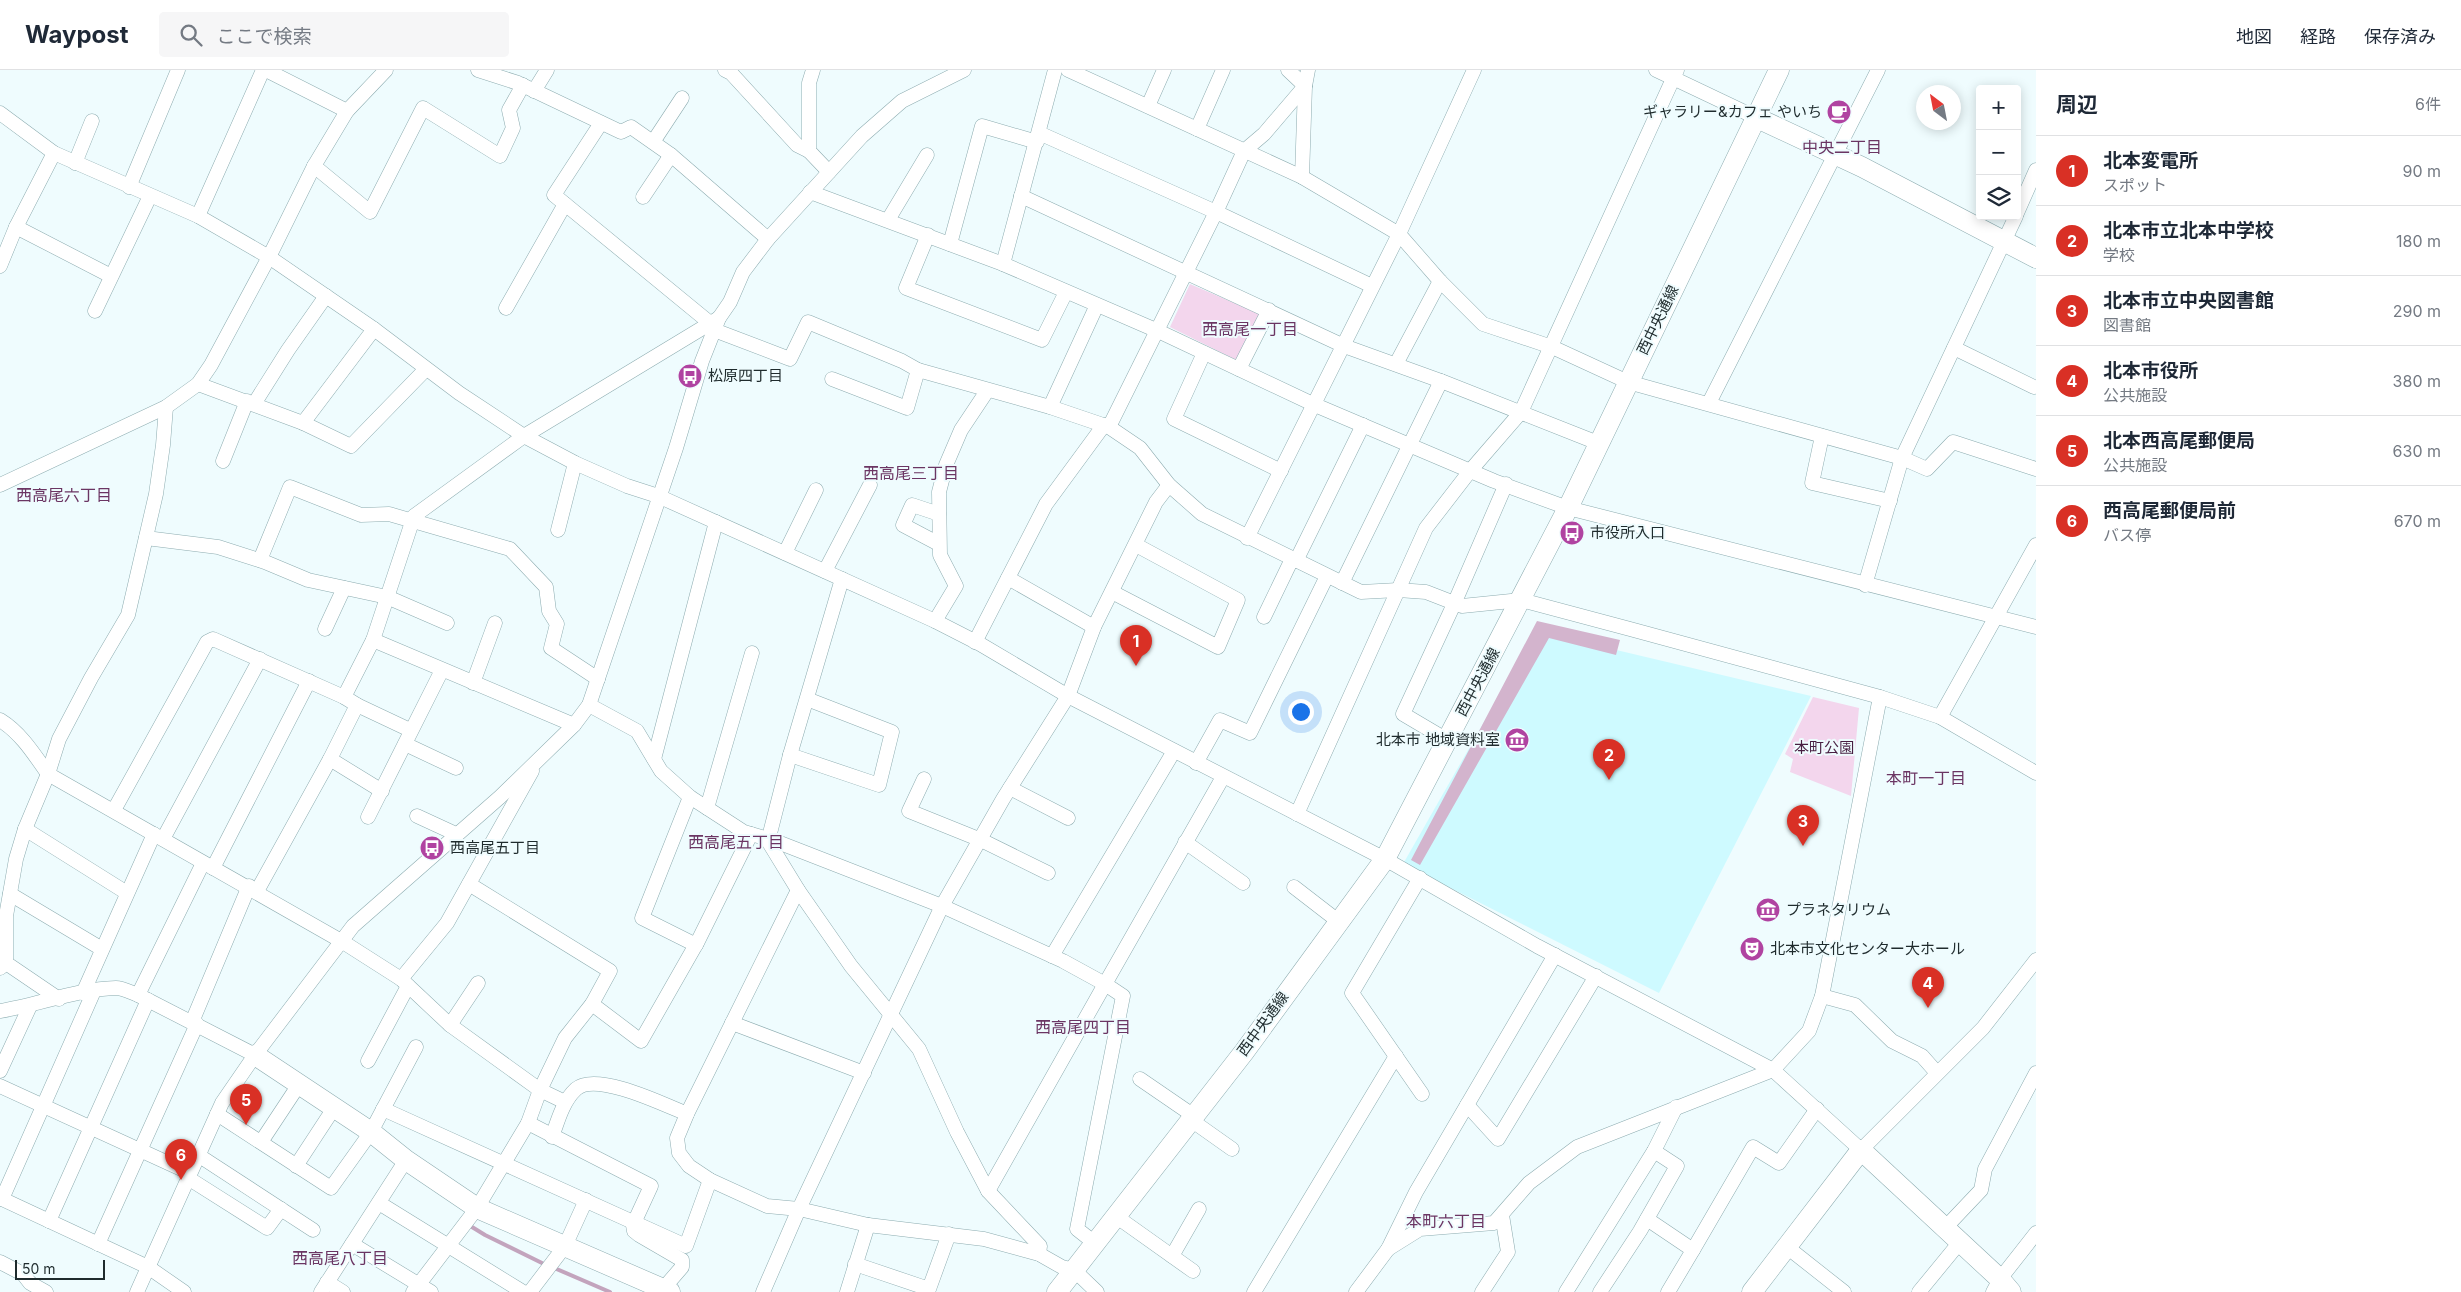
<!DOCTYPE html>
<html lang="ja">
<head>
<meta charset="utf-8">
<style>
	body { margin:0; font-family:Inter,"Noto Sans JP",sans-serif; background:#f6f6f7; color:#1f2937 }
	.controls { position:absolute; right:15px; top:15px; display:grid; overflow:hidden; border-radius:5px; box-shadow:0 2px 12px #0003 }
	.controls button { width:45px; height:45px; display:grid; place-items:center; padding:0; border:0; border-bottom:1px solid #e0e1e3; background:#fff; color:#1f2937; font:25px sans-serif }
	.compass { position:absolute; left:1916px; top:15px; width:45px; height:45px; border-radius:50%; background:#fff; box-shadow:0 2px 12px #0003; rotate:328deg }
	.scale { position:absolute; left:15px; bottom:12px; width:90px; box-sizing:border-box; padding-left:5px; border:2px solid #1f2b2d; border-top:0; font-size:14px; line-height:18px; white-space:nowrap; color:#1f2b2d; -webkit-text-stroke:4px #effcfe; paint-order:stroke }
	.you { position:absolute; left:1300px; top:641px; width:18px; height:18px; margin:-12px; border:4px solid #fff; border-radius:50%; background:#1a73e8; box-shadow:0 0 0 8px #1a73e833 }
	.badge { display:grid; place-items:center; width:32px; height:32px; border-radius:50%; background:#d93025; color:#fff; font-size:16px; font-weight:700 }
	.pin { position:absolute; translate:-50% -41px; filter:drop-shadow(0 1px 2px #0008) }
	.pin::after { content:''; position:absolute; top:26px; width:18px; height:15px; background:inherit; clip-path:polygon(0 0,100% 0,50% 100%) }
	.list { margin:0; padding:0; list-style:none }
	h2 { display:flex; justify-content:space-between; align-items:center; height:65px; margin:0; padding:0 20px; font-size:21px }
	h2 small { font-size:16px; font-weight:400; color:#747a83 }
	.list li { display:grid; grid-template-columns:32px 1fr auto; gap:15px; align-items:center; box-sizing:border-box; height:70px; padding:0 20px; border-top:1px solid #e0e1e3 }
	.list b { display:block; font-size:19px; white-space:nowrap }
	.list p { margin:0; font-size:16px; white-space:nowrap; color:#747a83 }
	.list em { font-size:16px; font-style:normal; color:#747a83 }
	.icon { flex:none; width:28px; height:28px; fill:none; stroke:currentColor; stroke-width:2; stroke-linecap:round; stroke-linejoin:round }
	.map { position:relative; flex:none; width:2036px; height:1222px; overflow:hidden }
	header { display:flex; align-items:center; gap:30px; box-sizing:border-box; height:70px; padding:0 25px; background:#fff; border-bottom:1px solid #e0e1e3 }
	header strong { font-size:24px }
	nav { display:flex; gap:28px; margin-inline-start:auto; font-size:18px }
	.search { width:350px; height:45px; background:#f6f6f7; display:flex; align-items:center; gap:12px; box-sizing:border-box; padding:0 18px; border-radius:5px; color:#747a83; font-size:19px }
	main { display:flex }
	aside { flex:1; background:#fff }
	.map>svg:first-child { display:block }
	.built { fill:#cefaff }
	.green { fill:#f3d6ed }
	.forest { fill:#d3b4cd }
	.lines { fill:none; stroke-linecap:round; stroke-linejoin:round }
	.stream { stroke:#c3a4bd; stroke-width:4 }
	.street-casing { stroke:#8dacb0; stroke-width:15 }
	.secondary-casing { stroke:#8dacb0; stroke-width:21 }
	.street { stroke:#fff; stroke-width:14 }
	.secondary { stroke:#fff; stroke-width:20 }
	.labels { text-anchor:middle; stroke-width:4; stroke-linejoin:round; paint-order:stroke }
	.poi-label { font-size:15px; fill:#1f2b2d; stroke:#effcfe; text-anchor:start }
	.street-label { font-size:15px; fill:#1f2b2d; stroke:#effcfe }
	.park-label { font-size:15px; fill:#481f42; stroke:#effcfe }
	.neighbourhood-label { font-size:16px; fill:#6b3563; stroke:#effcfe }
</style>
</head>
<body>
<header>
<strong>Waypost</strong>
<div class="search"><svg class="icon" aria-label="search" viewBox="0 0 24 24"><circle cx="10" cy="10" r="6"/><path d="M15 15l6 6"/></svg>ここで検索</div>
<nav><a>地図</a><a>経路</a><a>保存済み</a></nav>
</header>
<main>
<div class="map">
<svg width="2036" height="1222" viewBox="0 0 2036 1222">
	<rect width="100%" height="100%" fill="#effcfe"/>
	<polygon class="built" points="1536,561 1811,626 1659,923 1403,794"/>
	<g class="green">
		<polygon points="1190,214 1262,245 1236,290 1170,257"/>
		<polygon points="1813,627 1859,638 1851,726 1790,702 1793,689 1785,684"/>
	</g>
	<polygon class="forest" points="1537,551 1620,570 1616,585 1549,568 1420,795 1411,790"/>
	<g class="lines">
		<g class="stream">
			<polyline points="472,1157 485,1165 546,1195"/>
			<polyline points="552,1197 610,1222"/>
		</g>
		<defs>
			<g id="street">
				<polyline points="266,0 347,41"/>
				<polyline points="478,0 518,13 621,62 631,57 671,85 768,169"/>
				<polyline points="725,0 731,3 797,75 809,81"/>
				<polyline points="813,0 809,13 809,81 829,102"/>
				<polyline points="1068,0 1302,107 1399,164 1440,211 1483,254 1552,277 1628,312 1902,388 1927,399 1953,372 2036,399"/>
				<polyline points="1288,0 1305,16"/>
				<polyline points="1656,0 1755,47"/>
				<polyline points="534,21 547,0"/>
				<polyline points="1148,36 1164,0"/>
				<polyline points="0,43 54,83 198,146 269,187 374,259 459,323 524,366 575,393 627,416 658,426 935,551 980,574 1068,626 1385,789 1537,876 1773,1000 1861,1080 1983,958 2036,890"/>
				<polyline points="601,53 554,125 710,253"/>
				<polyline points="1197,59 1223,0"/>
				<polyline points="1039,63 1216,142 1372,216"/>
				<polyline points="653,72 682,28"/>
				<polyline points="75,93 92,51"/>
				<polyline points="314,96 370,142 423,38 500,86 513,58 509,40 523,15"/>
				<polyline points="1302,107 1305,16 1308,0"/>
				<polyline points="129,117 178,0"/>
				<polyline points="810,122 1003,194 1158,261 1315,335 1494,411 1568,438 2036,557"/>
				<polyline points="1021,126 1344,276 1441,311 1598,373"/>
				<polyline points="643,127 671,85"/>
				<polyline points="2017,143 2036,100"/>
				<polyline points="198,146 263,0"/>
				<polyline points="888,150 927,85"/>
				<polyline points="16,157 111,206"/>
				<polyline points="928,165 906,218 1042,270 1066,222"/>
				<polyline points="950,174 982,56 1037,72"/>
				<polyline points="1003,194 1055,0"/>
				<polyline points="0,196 16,157 54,83"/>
				<polyline points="506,238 565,134"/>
				<polyline points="95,241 150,126"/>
				<polyline points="714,260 790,289 808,252 902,291 918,300 1050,337 1109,357 1140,378 1169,415 1202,444 1361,522 1398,520 1426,522 1462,536 1521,530 1630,559 1880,627 1940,647 2036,703"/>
				<polyline points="1954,278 2034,317"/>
				<polyline points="1204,283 1174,349 1281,401"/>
				<polyline points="1396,294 1440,211"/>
				<polyline points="1239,299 1269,240"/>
				<polyline points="832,309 907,338 918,300"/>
				<polyline points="198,314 303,353 351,376 426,299"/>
				<polyline points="1709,333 1878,0"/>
				<polyline points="254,334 288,280 326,226"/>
				<polyline points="1050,337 1097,235"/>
				<polyline points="303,353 374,259"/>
				<polyline points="1109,357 1216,142 1244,81 1264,64 1305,16"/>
				<polyline points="1822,366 1812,413 1890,431"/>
				<polyline points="223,391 247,331"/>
				<polyline points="0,415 166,337 198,314 211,295 269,187 314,96 347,41 386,0"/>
				<polyline points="939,444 912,435 903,455 939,474"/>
				<polyline points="558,460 575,393"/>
				<polyline points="146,468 218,477 265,492 308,510 387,527 447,553"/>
				<polyline points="1247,468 1399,164 1474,0"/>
				<polyline points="785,483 816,420"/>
				<polyline points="260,490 290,417 361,445 389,444 510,479 546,517 549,541 557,554 551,578 598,609"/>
				<polyline points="1296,491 1363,355"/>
				<polyline points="825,501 870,415"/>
				<polyline points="1008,508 1094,557"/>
				<polyline points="842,509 790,685 768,771 798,820 851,896 919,979 957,1062 988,1121 1040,1176 1039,1184"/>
				<polyline points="1342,513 1441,311"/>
				<polyline points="1865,515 1902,388 2016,146"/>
				<polyline points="1112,522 1218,577 1238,530 1136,475"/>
				<polyline points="1264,547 1292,489"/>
				<polyline points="935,551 956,516 940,485 939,422 946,395 961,360 987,321"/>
				<polyline points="325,559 344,518"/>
				<polyline points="373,570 414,446 524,366 719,248"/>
				<polyline points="975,572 1046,434 1104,355"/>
				<polyline points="473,613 495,553"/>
				<polyline points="344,627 373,570 574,655"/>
				<polyline points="357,635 410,660"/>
				<polyline points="589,635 637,661 661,701 690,727 744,762 775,771 942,836 1063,891 1105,914 1223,707"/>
				<polyline points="1940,647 2036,475"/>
				<path d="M 0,650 C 21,663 34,684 48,704 L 343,872 L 401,909 L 450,955 L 540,1020 L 565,1032"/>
				<polyline points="1447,670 1403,644 1454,534 1506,414"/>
				<polyline points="405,674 456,698"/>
				<polyline points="790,685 879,715 892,662 807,629"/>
				<polyline points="330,689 382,721"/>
				<polyline points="654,689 716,452"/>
				<polyline points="1196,693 1220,650 1250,663 1327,506"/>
				<polyline points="924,709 909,741 981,770 1048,803"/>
				<polyline points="1010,718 1068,748"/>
				<polyline points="690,727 642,848 696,875"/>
				<polyline points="707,738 752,583"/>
				<polyline points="114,740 207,572 213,569 344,627 357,635 330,689 257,821"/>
				<polyline points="1297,744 1426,458 1470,401 1521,342 1677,0"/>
				<polyline points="417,746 456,764"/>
				<polyline points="368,747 442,600"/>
				<polyline points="25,759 127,823"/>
				<polyline points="163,769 260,589"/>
				<polyline points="1185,772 1243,813"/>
				<polyline points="213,798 309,611"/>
				<polyline points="1420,808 1352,923 1422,1024"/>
				<polyline points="469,814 610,901 592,934 565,968 540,1020 528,1053"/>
				<polyline points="1294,817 1338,851"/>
				<polyline points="798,820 687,1044 677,1068 679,1083 689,1096 710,1110 767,1136 799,1139 868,1155 984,1169 1039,1184 1062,1197 1074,1200 1097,1222"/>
				<polyline points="10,824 102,879"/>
				<polyline points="1052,886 1174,681"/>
				<polyline points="6,893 59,929"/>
				<polyline points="0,898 6,893 6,846 16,789 25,759 48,704 59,669 91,608 128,545 156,424 163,375 166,337"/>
				<polyline points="401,909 447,853 532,701"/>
				<polyline points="83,923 154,764"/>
				<polyline points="138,925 203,793"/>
				<polyline points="1822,926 1855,935 1892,971 1922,986 1937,1003"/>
				<polyline points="592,934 641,971 698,871 751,764"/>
				<path d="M 0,941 C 38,935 77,919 116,918 C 123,918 132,923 138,925 L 255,985"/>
				<polyline points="192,952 249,816"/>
				<polyline points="732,953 864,1003"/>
				<polyline points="450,955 478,913"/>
				<polyline points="368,991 408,916"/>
				<polyline points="0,1001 30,936"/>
				<polyline points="1140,1009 1194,1046"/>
				<polyline points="0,1016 190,1103"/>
				<polyline points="1467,1035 1498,1069 1596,906"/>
				<polyline points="383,1039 686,1176 710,1110"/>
				<polyline points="217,1044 331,1118 371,1062 416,977"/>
				<polyline points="1191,1050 1232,1079"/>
				<path d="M 552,1067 C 558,1050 563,1031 576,1019 C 596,1001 665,1035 687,1044"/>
				<polyline points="261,1072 300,1013"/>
				<polyline points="198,1085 313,1160"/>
				<polyline points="296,1096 334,1038"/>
				<polyline points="188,1108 267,1158 281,1139"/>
				<polyline points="988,1121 1105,914 1123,926 1077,1159 1096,1174"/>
				<polyline points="0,1128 148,1197 184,1222"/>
				<polyline points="2,1129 94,921"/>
				<polyline points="379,1133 523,1222"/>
				<polyline points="1117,1147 1193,1201"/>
				<polyline points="1647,1149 1693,1180 1668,1222"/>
				<polyline points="49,1151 148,930"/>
				<polyline points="1945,1158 1981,1120 1985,1099 2036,1003"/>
				<polyline points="98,1174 197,954"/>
				<polyline points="352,1174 431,1222"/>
				<polyline points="1787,1177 1844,1222"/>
				<polyline points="1388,1179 1420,1159 1494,1153 1529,1113 1577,1077 1773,1000 1809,961 1822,926 1880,627"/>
				<polyline points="1693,1180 1753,1077 1779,1093 1817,1039"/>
				<polyline points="1172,1186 1199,1139"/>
				<polyline points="0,1192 23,1204 30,1213 46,1222"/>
				<polyline points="855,1194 929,1219 949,1164"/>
				<polyline points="327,1212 343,1222"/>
				<polyline points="137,1222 222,1033 255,985 353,856 500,727 574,655 589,635 676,378 702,291 719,248 730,232 743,202 768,169 862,66 902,31 964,0"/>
				<polyline points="321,1222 406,1090"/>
				<polyline points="413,1222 477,1138 528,1053 651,1116 633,1155 634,1161 639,1165 682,1190 682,1197 663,1219"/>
				<polyline points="530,1222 565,1176 586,1130"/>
				<polyline points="763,1222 799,1139 942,836 1003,729 1068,626 1094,557 1156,432 1169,415"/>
				<polyline points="847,1222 868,1155"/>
				<polyline points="1254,1222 1396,986"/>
				<polyline points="1356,1222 1388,1179 1416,1122 1555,885"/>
				<polyline points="1482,1222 1508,1182 1502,1145"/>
				<polyline points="1566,1222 1654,1081 1676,1037"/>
				<polyline points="1600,1222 1640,1161 1677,1096 1654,1081"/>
				<polyline points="1919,1222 1960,1172"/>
				<polyline points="1993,1222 2000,1209 2036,1163"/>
			</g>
			<g id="secondary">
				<polyline points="1755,47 1862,97 2036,188"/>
				<polyline points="255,985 371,1062 406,1090 477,1138 670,1222"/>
				<polyline points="1057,1222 1244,982 1385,789 1568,438 1779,0"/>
				<polyline points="1752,1222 1861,1080 2000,1209 2011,1222"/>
			</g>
		</defs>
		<use href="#street" class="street-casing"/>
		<use href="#secondary" class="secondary-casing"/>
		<use href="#street" class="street"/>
		<use href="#secondary" class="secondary"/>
	</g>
	<defs>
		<symbol id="cafe-disc" viewBox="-11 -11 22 22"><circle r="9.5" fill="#b043a1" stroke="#effcfe"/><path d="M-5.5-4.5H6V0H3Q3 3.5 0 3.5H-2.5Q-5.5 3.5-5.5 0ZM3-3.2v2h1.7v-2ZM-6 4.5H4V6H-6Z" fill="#fff"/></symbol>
		<symbol id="bus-disc" viewBox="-11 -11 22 22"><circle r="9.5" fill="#b043a1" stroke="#effcfe"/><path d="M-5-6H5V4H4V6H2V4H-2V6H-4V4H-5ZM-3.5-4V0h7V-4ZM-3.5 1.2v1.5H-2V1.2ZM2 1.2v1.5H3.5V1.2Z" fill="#fff"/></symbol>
		<symbol id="museum-disc" viewBox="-11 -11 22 22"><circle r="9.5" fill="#b043a1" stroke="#effcfe"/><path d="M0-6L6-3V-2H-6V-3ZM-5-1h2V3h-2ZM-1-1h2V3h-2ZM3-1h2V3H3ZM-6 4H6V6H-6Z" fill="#fff"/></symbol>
		<symbol id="theatre-disc" viewBox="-11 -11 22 22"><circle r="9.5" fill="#b043a1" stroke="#effcfe"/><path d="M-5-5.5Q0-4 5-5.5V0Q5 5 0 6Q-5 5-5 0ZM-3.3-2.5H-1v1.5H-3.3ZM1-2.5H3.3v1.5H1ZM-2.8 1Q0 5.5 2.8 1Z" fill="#fff"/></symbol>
	</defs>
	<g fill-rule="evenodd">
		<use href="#cafe-disc" x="1825" y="28" width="28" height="28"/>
		<use href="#bus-disc" x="676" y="292" width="28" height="28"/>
		<use href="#bus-disc" x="1558" y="449" width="28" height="28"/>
		<use href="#museum-disc" x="1503" y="656" width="28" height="28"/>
		<use href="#bus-disc" x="418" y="764" width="28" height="28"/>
		<use href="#museum-disc" x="1754" y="826" width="28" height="28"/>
		<use href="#theatre-disc" x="1738" y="865" width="28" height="28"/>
	</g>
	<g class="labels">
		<g class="poi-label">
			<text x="1822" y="47" text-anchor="end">ギャラリー&amp;カフェ やいち</text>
			<text x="708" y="311">松原四丁目</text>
			<text x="1590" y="468">市役所入口</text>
			<text x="1500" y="675" text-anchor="end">北本市 地域資料室</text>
			<text x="450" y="783">西高尾五丁目</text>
			<text x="1786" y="845">プラネタリウム</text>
			<text x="1770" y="884">北本市文化センター大ホール</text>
		</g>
		<g class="street-label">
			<text transform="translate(1658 250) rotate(-64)" y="5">西中央通線</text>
			<text transform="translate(1478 612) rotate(-62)" y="5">西中央通線</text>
			<text transform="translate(1263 954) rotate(-54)" y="5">西中央通線</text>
		</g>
		<g class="park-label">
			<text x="1824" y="683">本町公園</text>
		</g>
		<g class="neighbourhood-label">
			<text x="1842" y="83">中央二丁目</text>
			<text x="1250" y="265">西高尾一丁目</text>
			<text x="911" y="409">西高尾三丁目</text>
			<text x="64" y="431">西高尾六丁目</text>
			<text x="1926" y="714">本町一丁目</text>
			<text x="736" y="778">西高尾五丁目</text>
			<text x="1083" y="963">西高尾四丁目</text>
			<text x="1446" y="1157">本町六丁目</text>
			<text x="340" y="1194">西高尾八丁目</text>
		</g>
	</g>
</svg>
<div class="controls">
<button>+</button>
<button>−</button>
<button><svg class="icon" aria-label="layers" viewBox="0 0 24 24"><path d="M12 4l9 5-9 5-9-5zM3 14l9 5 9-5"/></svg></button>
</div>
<svg class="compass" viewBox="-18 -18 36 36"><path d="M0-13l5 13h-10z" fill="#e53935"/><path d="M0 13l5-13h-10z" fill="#747a83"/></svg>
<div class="scale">50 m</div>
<div class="you"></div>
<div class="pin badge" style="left:1136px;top:596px">1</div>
<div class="pin badge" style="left:1609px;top:710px">2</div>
<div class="pin badge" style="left:1803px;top:776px">3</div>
<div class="pin badge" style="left:1928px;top:938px">4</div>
<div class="pin badge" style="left:246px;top:1055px">5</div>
<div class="pin badge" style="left:181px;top:1110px">6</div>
</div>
<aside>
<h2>周辺<small>6件</small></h2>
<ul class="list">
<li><span class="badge">1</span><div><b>北本変電所</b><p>スポット</p></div><em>90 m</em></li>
<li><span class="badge">2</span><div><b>北本市立北本中学校</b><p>学校</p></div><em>180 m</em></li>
<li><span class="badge">3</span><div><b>北本市立中央図書館</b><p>図書館</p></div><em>290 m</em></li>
<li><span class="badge">4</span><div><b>北本市役所</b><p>公共施設</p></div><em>380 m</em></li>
<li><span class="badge">5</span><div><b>北本西高尾郵便局</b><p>公共施設</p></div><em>630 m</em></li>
<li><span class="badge">6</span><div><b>西高尾郵便局前</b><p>バス停</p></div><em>670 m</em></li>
</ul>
</aside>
</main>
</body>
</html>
